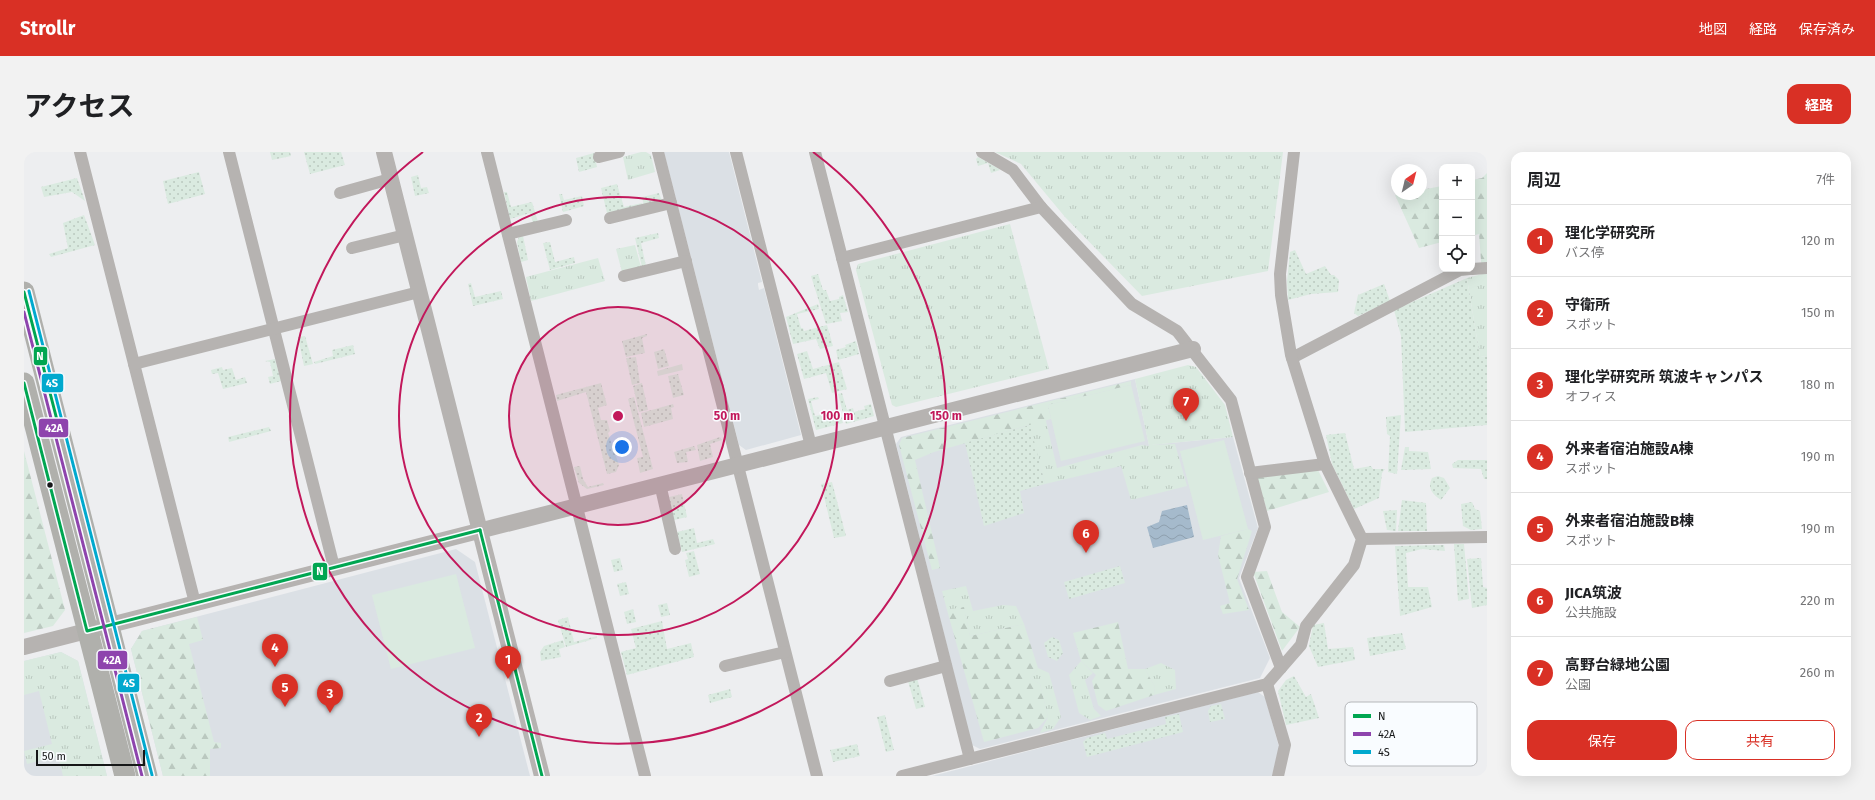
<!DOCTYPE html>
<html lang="ja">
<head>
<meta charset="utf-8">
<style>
	body { margin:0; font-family:"Fira Sans","Noto Sans JP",sans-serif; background:#f2f2f2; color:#202124 }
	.controls { position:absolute; right:12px; top:12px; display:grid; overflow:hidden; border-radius:8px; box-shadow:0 4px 16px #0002 }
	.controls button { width:36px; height:36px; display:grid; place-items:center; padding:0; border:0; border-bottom:1px solid #e0e0e0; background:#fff; color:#202124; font:20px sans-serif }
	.compass { position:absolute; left:1367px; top:12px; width:36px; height:36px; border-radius:50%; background:#fff; box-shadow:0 4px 16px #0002; rotate:35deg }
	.scale { position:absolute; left:12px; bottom:10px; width:109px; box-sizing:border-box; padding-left:4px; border:2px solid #161718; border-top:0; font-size:11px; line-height:14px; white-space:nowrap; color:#161718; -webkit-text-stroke:3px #f9fcff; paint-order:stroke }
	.you { position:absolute; left:598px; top:295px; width:14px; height:14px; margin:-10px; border:3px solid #fff; border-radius:50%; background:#1a73e8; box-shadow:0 0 0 6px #1a73e833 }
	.badge { display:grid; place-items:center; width:26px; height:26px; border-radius:50%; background:#d93025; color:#fff; font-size:13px; font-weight:700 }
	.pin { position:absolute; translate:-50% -33px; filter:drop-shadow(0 1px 2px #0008) }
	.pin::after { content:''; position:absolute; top:21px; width:14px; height:12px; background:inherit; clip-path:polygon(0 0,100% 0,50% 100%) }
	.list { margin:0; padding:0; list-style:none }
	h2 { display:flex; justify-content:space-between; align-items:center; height:52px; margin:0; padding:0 16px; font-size:17px }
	h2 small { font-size:13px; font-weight:400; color:#757577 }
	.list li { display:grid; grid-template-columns:26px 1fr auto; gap:12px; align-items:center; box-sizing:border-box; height:72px; padding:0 16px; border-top:1px solid #e0e0e0 }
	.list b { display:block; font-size:15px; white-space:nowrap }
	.list p { margin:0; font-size:13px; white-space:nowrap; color:#757577 }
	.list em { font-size:13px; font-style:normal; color:#757577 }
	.actions { display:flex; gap:8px; padding:12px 16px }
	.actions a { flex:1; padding:9px 0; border:1px solid #d93025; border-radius:12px; text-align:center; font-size:14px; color:#d93025 }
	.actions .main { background:#d93025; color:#fff }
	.icon { flex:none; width:22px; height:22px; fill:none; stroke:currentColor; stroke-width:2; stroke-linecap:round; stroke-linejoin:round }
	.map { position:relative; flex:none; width:1463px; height:624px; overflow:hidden; border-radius:12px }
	header { display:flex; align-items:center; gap:24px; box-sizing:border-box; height:56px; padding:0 20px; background:#d93025; color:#fff }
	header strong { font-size:19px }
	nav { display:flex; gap:22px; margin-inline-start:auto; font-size:14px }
	.intro { display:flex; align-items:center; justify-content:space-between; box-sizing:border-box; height:96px; padding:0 24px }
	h1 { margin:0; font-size:28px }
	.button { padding:10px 18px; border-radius:12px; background:#d93025; color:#fff; font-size:14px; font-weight:700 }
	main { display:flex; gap:24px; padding:0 24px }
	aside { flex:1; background:#fff; border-radius:12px; box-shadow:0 4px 16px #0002 }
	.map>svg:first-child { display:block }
	.built { fill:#dbe0e5 }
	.grass { fill:url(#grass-tufts) }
	.forest { fill:url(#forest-firs) }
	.garden { fill:url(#garden-dots) }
	.pitch { fill:#daeae0 }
	.water { fill:url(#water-waves) }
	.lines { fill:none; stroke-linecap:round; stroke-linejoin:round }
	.minor { stroke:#b6b3b1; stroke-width:12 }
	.tertiary { stroke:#b6b3b1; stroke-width:16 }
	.trunk { stroke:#b0b0ac; stroke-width:21 }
	.bus-1-casing { stroke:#f9fcff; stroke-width:6 }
	.bus-2-casing { stroke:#f9fcff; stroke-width:6 }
	.bus-3-casing { stroke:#f9fcff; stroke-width:6 }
	.bus-1 { stroke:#00a651; stroke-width:3 }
	.bus-2 { stroke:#8e44ad; stroke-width:3 }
	.bus-3 { stroke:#00a9ce; stroke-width:3 }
	.ring { fill:none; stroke:#c2185b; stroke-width:2 }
	.bus-dot { fill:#161718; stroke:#f9fcff; stroke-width:1.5 }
	.key { fill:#f9fcff; stroke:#b5b7ba; stroke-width:1 }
	.key-label { font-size:11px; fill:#161718 }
	.centre { fill:#c2185b; stroke:#f9fcff; stroke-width:2 }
	.ring-label { font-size:12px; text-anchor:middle; font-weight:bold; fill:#c2185b; stroke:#f9fcff; stroke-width:3; stroke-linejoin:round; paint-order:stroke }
	.line-badge { stroke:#f9fcff; stroke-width:1.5 }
	.badge-label { font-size:11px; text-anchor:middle; font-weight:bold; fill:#fff }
</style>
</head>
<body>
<header>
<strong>Strollr</strong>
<nav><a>地図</a><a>経路</a><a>保存済み</a></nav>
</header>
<div class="intro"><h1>アクセス</h1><a class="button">経路</a></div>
<main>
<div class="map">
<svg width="1463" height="624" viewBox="0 0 1463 624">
	<defs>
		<pattern id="grass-tufts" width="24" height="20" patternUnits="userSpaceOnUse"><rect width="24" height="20" fill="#daeae0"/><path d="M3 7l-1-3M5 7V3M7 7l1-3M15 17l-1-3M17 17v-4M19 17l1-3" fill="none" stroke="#bac8bf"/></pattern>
		<pattern id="forest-firs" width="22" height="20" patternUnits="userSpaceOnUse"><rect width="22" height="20" fill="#daeae0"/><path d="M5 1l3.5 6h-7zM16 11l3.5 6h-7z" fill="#bac8bf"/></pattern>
		<pattern id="garden-dots" width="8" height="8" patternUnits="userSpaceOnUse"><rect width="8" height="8" fill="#daeae0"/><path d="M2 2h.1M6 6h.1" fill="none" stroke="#bac8bf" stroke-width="1.8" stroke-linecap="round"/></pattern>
		<pattern id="water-waves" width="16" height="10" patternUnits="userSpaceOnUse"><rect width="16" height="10" fill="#a5bacc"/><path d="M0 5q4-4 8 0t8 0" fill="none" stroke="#8d9fae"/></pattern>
	</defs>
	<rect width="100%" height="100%" fill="#edeef0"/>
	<g class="built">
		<polygon points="640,0 705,0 738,130 734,131 734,133 735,138 740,136 777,283 722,298 715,293"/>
		<polygon points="1111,227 1125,293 1209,285 1234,376 1215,426 1246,506 1236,526 956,597 948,593 872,292 877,285"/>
		<polygon points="432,397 451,410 506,624 139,624 107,497 118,479"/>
		<polygon points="37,500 54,509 83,624 0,624 0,509"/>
		<polygon points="1234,540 1241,545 1255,595 1248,624 908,624"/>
	</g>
	<g class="grass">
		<polygon points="617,0 622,0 627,3 631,20 604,28 599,5"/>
		<polygon points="971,0 1259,0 1244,119 1118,144 1041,65 997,12"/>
		<polygon points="986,72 1025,217 872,255 868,253 832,118 834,112"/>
		<polygon points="611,93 617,115 598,120 592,97"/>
		<polygon points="574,106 581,129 507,149 502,125"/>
		<polygon points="1458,122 1463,122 1463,204 1456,205 1443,126"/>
		<polygon points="658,212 659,218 634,224 633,219"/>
		<polygon points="1164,213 1172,215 1201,253 1209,285 1127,293 1151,292 1163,334 1107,348 1097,314 1021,332 1004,269 1021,265 1033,316 1118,293 1125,294 1111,227"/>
		<polygon points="942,434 949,459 979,453 992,454 1000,472 946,484 940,456 923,458 918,439"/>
		<polygon points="37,500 54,509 83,624 39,624 34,604 3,612 0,599 28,592 15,539 0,543 0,509"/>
		<polygon points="1057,509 1069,521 1061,528 1070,557 1077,564 1066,568 1055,561 1045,523"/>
		<polygon points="1137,511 1151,518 1152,537 1130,543 1131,535 1121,517"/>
		<polygon points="1014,516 1025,521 1037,565 1029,577 1016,581 1024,565 1016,532 1006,526"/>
	</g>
	<g class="forest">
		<polygon points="1463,21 1463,122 1458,122 1455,82 1448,84 1448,28 1458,26"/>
		<polygon points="1418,34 1418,90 1395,96 1371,43 1397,42 1397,38"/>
		<polygon points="1107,229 1107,233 1024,253 1027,267 910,300 891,308 916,416 908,418 875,293 878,286"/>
		<polygon points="0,299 41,458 29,474 0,481"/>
		<polygon points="1294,318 1305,340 1243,359 1233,325"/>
		<polygon points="1224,377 1228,379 1213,427 1225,458 1199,462 1196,454 1206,451 1194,403 1197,384"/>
		<polygon points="1243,419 1258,460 1276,475 1258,499 1229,420"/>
		<polygon points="940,455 946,484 1000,472 1014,516 1006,526 1016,532 1024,565 1014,576 960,590 923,458"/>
		<polygon points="173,465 179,488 165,492 190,590 197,591 197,596 186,597 186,624 139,624 107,497 118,479"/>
		<polygon points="1094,470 1104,517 1121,517 1131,535 1130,543 1082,559 1074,553 1068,529 1072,523 1057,509 1049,481"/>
	</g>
	<g class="garden">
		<polygon points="246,0 266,0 267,4 248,8"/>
		<polygon points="280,0 317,0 321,13 286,22"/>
		<polygon points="570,1 573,15 555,20 552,6"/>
		<polygon points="954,5 975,17 976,18 967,21 964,11 954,14 952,7"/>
		<polygon points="175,20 181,42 144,52 139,29"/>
		<polygon points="394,23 397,36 403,35 405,41 391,44 387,25"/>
		<polygon points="53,26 61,49 48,40 20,45 17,35"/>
		<polygon points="593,32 600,55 618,51 619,53 590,62 583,61 577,36"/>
		<polygon points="480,40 483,40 487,55 508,50 514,70 509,71 506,61 486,67"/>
		<polygon points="635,41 638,49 620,54 618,45"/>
		<polygon points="535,42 538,42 540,48 558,44 560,54 539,60"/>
		<polygon points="60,63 71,93 27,105 25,102 44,96 39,71"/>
		<polygon points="634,81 635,86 617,91 622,114 618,115 611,86"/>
		<polygon points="499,84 504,108 497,110 493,90 495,85"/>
		<polygon points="526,90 531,110 550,105 551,111 526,118 519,91"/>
		<polygon points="1271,98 1282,122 1301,114 1307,123 1310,123 1315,128 1314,140 1287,142 1264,148 1263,129 1266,100"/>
		<polygon points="794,122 799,138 802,138 806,149 815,147 815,145 819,143 824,160 816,161 818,169 802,172 787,124"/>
		<polygon points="1443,126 1456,205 1463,204 1463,273 1381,280 1377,184 1370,158"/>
		<polygon points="447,131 451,145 477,139 479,147 449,154 444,132"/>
		<polygon points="1360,132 1366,149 1334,164 1330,161 1334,143"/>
		<polygon points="794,152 795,157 773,162 777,176 779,176 780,179 803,173 809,194 796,197 792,187 769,192 762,165"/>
		<polygon points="623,182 623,184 618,186 621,201 602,205 598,189"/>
		<polygon points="281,184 289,212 280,214 274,185"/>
		<polygon points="832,189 835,202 814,208 812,198 822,195 821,193"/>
		<polygon points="329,193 331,202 291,212 290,210 309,204 308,198"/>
		<polygon points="640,197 645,214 634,217 630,200"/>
		<polygon points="783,199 789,217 815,210 823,237 808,241 802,221 780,227 773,202"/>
		<polygon points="612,205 616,231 608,233 602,206"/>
		<polygon points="251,207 257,229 246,232 244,225 249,224 246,210 241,209"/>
		<polygon points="198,215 199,218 208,216 212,228 221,225 223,231 199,237 194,221 188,222 187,218"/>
		<polygon points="654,222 660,243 649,246 644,224"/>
		<polygon points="577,231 583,253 574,256 577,268 583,268 586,279 584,281 595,313 592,320 583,322 562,240 533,249 532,243"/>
		<polygon points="618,231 624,258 615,260 609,234"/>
		<polygon points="818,241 823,258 829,256 830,260 841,257 840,254 847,252 850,264 822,272 814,242"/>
		<polygon points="610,245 629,317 616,321 613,306 619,305 604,247"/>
		<polygon points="794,245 795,247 787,249 791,264 797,263 798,265 816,260 819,271 792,278 784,247"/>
		<polygon points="649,252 650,255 647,256 649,267 620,275 617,261"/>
		<polygon points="1377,263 1373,322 1364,320 1366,284 1363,282 1362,265"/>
		<polygon points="1006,273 1021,332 996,339 1000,361 960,374 941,291"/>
		<polygon points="245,275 247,279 205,290 204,285"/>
		<polygon points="1321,281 1330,317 1347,314 1349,317 1361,317 1358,321 1355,346 1330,357 1308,312 1302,283"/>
		<polygon points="696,285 698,288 686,292 689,305 676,309 673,293"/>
		<polygon points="670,294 672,298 662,300 664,310 653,311 650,300"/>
		<polygon points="1381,295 1385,295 1385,299 1404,300 1407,317 1377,318"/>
		<polygon points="1434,308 1463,308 1463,327 1460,327 1457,317 1429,316 1428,312"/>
		<polygon points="556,314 559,327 564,335 579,331 580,333 563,337 555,331 550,315"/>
		<path d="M 1414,324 L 1420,326 L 1426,336 L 1417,348 C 1408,342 1403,336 1408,326 Z"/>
		<polygon points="808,330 822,384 810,386 797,332"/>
		<polygon points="658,342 663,365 650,368 645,345"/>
		<polygon points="1378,348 1402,351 1403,379 1374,379"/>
		<polygon points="1448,350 1451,357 1456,359 1458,377 1447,378 1439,374 1437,352"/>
		<polygon points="1373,358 1372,379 1363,378 1359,359"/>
		<polygon points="670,376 673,391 689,387 691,392 658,400 653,380"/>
		<polygon points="1430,392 1440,392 1445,447 1434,449"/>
		<polygon points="1420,393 1421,399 1398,397 1382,401 1384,435 1404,435 1408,455 1376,464 1371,394"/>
		<polygon points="670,399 676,422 665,425 661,408 664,407 662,401"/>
		<polygon points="596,406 599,418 590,420 587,408"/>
		<polygon points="1457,406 1459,435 1463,436 1463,453 1448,456 1443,407"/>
		<polygon points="1096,414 1101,431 1045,447 1040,430"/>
		<polygon points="602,430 605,442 596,444 593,432"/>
		<polygon points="643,451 646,463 637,465 634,453"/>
		<polygon points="609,457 612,470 603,472 600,460"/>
		<polygon points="544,465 550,490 573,484 573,486 542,495 534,468"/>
		<polygon points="638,469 643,497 667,491 670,505 603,523 597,500 612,496 607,477"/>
		<polygon points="1300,471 1304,497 1329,495 1331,508 1294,515 1285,494 1289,473"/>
		<polygon points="1378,481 1382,497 1346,504 1343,486"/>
		<polygon points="1028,485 1035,488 1039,501 1033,509 1024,505 1020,491"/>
		<polygon points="539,488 541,495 535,497 537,505 517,509 516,500 520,494"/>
		<polygon points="1270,524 1282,545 1287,542 1295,566 1262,573 1254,539 1262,528"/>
		<polygon points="893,526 901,555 892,557 884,529"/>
		<polygon points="706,537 708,545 686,551 684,543"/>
		<polygon points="1197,552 1201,567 1186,570 1184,559 1187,554"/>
		<polygon points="1155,562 1159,580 1063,605 1059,590 1063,586 1081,581 1083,587 1142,572 1141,565"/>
		<polygon points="861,563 870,598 862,600 853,565"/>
		<polygon points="833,592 836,604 809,610 806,598"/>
	</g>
	<g class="pitch">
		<polygon points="1107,233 1121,289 1037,309 1024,253"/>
		<polygon points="1200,288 1224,377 1179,388 1156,299"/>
		<polygon points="432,422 451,496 367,517 348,443"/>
	</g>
	<polygon class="water" points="1163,353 1170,385 1129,396 1123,375 1135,370 1138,359"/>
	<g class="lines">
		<g class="minor">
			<polyline points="56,0 171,451"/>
			<polyline points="205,0 310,415"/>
			<polyline points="463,0 621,624"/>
			<polyline points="634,0 793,624"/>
			<polyline points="712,0 787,294"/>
			<polyline points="791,0 946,607"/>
			<polyline points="958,0 989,18 1017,55 1108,152 1153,179 1207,248 1241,375 1223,425 1257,516"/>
			<polyline points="575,5 595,0"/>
			<polyline points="316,41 366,27"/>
			<polyline points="586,66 647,51"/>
			<polyline points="484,82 542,68"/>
			<polyline points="328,96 381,83"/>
			<polyline points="818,106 1017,55"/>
			<polyline points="1448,117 1463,116"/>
			<polyline points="600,124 662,109"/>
			<polyline points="1268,206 1436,118 1446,117"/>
			<polyline points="110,212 395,140"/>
			<polyline points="1226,321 1301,312"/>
			<polyline points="636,332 651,397"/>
			<polyline points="1338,387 1463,385"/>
			<polyline points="701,514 761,500"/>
			<polyline points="866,529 922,514"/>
			<polyline points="1243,532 1261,593 1254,624"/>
			<polyline points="878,624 1243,532 1277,493 1282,474 1330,413 1338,387 1301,312 1267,203 1257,143 1256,122 1270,0"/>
		</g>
		<g class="tertiary">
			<polyline points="360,0 518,624"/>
			<polyline points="0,495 1169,197"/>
		</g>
		<g class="trunk">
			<polyline points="0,140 123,624"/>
			<polyline points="0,231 101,624"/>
		</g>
		<defs>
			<g id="bus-1">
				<polyline points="0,140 33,268"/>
				<polyline points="0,231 63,479 456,378"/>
				<polyline points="456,378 518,624"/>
			</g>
			<polyline id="bus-2" points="0,160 118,624"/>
			<polyline id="bus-3" points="5,139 128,623"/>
		</defs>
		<use href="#bus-1" class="bus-1-casing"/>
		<use href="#bus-2" class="bus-2-casing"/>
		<use href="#bus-3" class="bus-3-casing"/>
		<use href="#bus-1" class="bus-1"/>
		<use href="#bus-2" class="bus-2"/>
		<use href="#bus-3" class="bus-3"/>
	</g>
	<circle cx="594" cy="264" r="109" fill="#c2185b" fill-opacity=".12"/>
	<g class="ring">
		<circle cx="594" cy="264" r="109"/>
		<circle cx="594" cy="264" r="219"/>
		<path d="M789 0A328 328 0 1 1 399 0"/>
	</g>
	<circle class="bus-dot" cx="26" cy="333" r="3.5"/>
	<rect x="1321" y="550" width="132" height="64" rx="6" class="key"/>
	<rect x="1329" y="562" width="18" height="4" fill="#00a651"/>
	<rect x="1329" y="580" width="18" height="4" fill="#8e44ad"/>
	<rect x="1329" y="598" width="18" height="4" fill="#00a9ce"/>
	<g class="key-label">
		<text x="1354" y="568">N</text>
		<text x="1354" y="586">42A</text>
		<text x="1354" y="604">4S</text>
	</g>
	<circle cx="594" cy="264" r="6" class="centre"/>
	<g class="ring-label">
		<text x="703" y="268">50 m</text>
		<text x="813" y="268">100 m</text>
		<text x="922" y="268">150 m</text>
	</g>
	<g class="line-badge">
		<rect x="9" y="194" width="15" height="20" rx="4" fill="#00a651"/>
		<rect x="17" y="221" width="23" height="20" rx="4" fill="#00a9ce"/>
		<rect x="14" y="266" width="31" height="20" rx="4" fill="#8e44ad"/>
		<rect x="288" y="410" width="16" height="19" rx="4" fill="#00a651"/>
		<rect x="73" y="498" width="31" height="20" rx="4" fill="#8e44ad"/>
		<rect x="93" y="521" width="23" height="20" rx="4" fill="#00a9ce"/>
	</g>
	<g class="badge-label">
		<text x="16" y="208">N</text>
		<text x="28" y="235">4S</text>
		<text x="30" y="280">42A</text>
		<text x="296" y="423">N</text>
		<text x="88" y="512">42A</text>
		<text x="105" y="535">4S</text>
	</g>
</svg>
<div class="controls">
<button>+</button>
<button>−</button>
<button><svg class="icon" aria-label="locate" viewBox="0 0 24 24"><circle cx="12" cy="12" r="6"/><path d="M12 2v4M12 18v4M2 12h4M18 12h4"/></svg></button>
</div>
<svg class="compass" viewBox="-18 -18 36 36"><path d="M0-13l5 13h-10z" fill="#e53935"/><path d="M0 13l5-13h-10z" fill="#757577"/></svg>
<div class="scale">50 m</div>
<div class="you"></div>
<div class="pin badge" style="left:484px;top:527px">1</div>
<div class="pin badge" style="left:455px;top:585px">2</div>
<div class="pin badge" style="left:306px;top:561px">3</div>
<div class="pin badge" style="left:251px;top:515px">4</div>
<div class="pin badge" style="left:261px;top:555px">5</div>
<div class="pin badge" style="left:1062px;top:401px">6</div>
<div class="pin badge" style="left:1162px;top:269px">7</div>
</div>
<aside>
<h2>周辺<small>7件</small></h2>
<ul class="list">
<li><span class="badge">1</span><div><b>理化学研究所</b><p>バス停</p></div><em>120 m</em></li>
<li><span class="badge">2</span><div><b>守衛所</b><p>スポット</p></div><em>150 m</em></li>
<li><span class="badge">3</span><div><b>理化学研究所 筑波キャンパス</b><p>オフィス</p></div><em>180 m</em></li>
<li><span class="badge">4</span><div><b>外来者宿泊施設A棟</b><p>スポット</p></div><em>190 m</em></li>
<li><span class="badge">5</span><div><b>外来者宿泊施設B棟</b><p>スポット</p></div><em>190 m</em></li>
<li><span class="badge">6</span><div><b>JICA筑波</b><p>公共施設</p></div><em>220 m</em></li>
<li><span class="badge">7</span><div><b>高野台緑地公園</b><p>公園</p></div><em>260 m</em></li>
</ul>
<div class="actions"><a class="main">保存</a><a>共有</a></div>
</aside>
</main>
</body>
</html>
